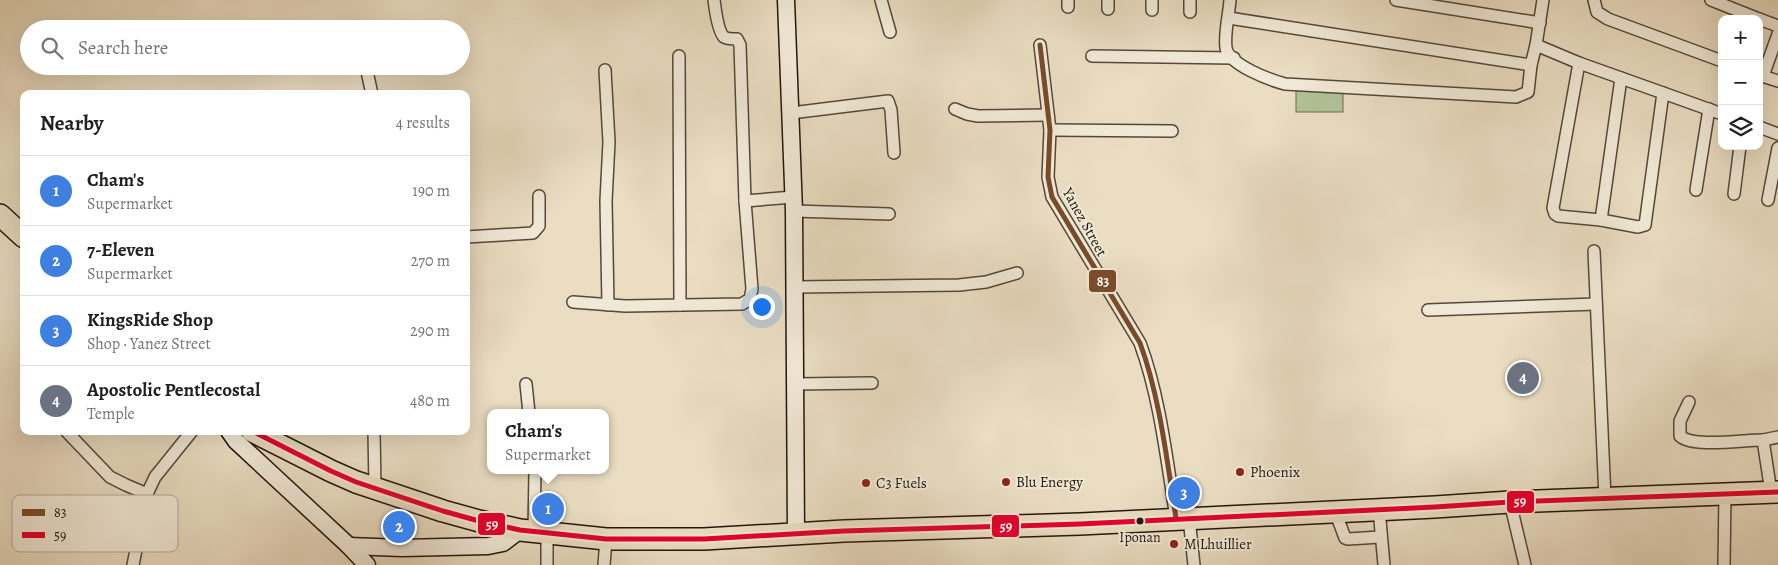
<!DOCTYPE html>
<html lang="en">
<head>
<meta charset="utf-8">
<style>
	body { margin:0; font-family:Alegreya,serif; background:#f6f6f6; color:#202124 }
	.controls { position:absolute; right:15px; top:15px; display:grid; overflow:hidden; border-radius:10px; box-shadow:0 5px 20px #0002 }
	.controls button { width:45px; height:45px; display:grid; place-items:center; padding:0; border:0; border-bottom:1px solid #e0e0e0; background:#fff; color:#202124; font:25px sans-serif }
	.you { position:absolute; left:761px; top:306px; width:18px; height:18px; margin:-12px; border:4px solid #fff; border-radius:50%; background:#1a73e8; box-shadow:0 0 0 8px #1a73e833 }
	.badge { display:grid; place-items:center; width:32px; height:32px; border-radius:50%; background:#0f766e; color:#fff; font-size:16px; font-weight:700 }
	.pin { position:absolute; translate:-50% -50%; border:2px solid #fff; box-shadow:0 1px 5px #0006 }
	.popup { position:absolute; left:487px; top:409px; width:122px; height:65px; box-sizing:border-box; display:grid; place-content:center; border-radius:10px; background:#fff; filter:drop-shadow(0 1px 4px #0005); font-size:16px; white-space:nowrap; color:#757577 }
	.popup b { font-size:19px; color:#202124 }
	.popup::after { content:''; position:absolute; left:50%; top:100%; margin-left:-10px; border:10px solid transparent; border-top-color:#fff }
	.list { margin:0; padding:0; list-style:none }
	h2 { display:flex; justify-content:space-between; align-items:center; height:65px; margin:0; padding:0 20px; font-size:21px }
	h2 small { font-size:16px; font-weight:400; color:#757577 }
	.list li { display:grid; grid-template-columns:32px 1fr auto; gap:15px; align-items:center; box-sizing:border-box; height:70px; padding:0 20px; border-top:1px solid #e0e0e0 }
	.list b { display:block; font-size:19px; white-space:nowrap }
	.list p { margin:0; font-size:16px; white-space:nowrap; color:#757577 }
	.list em { font-size:16px; font-style:normal; color:#757577 }
	.icon { flex:none; width:28px; height:28px; fill:none; stroke:currentColor; stroke-width:2; stroke-linecap:round; stroke-linejoin:round }
	.map { position:relative; flex:none; width:1778px; height:565px; overflow:hidden }
	.search { position:absolute; background:#fff; box-shadow:0 5px 20px #0002; left:20px; top:20px; width:450px; height:55px; display:flex; align-items:center; gap:12px; box-sizing:border-box; padding:0 18px; border-radius:28px; color:#757577; font-size:19px }
	.panel { position:absolute; background:#fff; box-shadow:0 5px 20px #0002; left:20px; top:90px; width:450px; height:345px; border-radius:10px }
	.map>svg:first-child { display:block }
	.green { fill:#b1c297; stroke:#6a6c52 }
	.lines { fill:none; stroke-linecap:round; stroke-linejoin:round }
	.street-casing { stroke:#55483a; stroke-width:14 }
	.secondary-casing { stroke:#23160d; stroke-width:19 }
	.highway-casing { stroke:#23160d; stroke-width:24 }
	.street { stroke:#f1e9d7; stroke-width:11 }
	.secondary { stroke:#f1e9d7; stroke-width:16 }
	.highway { stroke:#eaddc2; stroke-width:21 }
	.bus-1-casing { stroke:#f1e9d7; stroke-width:9 }
	.bus-2-casing { stroke:#f1e9d7; stroke-width:9 }
	.bus-1 { stroke:#7a4b2a; stroke-width:5 }
	.bus-2 { stroke:#e4002b; stroke-width:5 }
	.poi-dot { fill:#8f2418; stroke:#f1e9d7; stroke-width:2 }
	.bus-dot { fill:#23160d; stroke:#f1e9d7; stroke-width:2 }
	.labels { text-anchor:middle; stroke-width:4; stroke-linejoin:round; paint-order:stroke }
	.bus-label { font-size:14px; fill:#23160d; stroke:#f1e9d7 }
	.street-label { font-size:15px; fill:#23160d; stroke:#f1e9d7 }
	.poi-label { font-size:15px; fill:#23160d; stroke:#f1e9d7; text-anchor:start }
	.key { fill:#f1e9d7; stroke:#b3aa9a; stroke-width:1 }
	.key-label { font-size:14px; fill:#23160d }
	.line-badge { stroke:#f1e9d7; stroke-width:2 }
	.badge-label { font-size:14px; text-anchor:middle; font-weight:bold; fill:#fff }
</style>
</head>
<body>
<div class="map">
<svg width="1778" height="565" viewBox="0 0 1778 565">
	<rect width="100%" height="100%" fill="#eaddc2"/>
	<filter id="stains"><feTurbulence type="fractalNoise" baseFrequency=".004" numOctaves="4"/><feColorMatrix values="0 0 0 0 .2 0 0 0 0 .09 0 0 0 0 .02 0 0 0 .5 -.17"/></filter>
	<radialGradient id="worn" r=".72"><stop offset=".6" stop-color="#630" stop-opacity="0"/><stop offset="1" stop-color="#630" stop-opacity=".3"/></radialGradient>
	<rect class="green" x="1296" y="88" width="47" height="24"/>
	<g class="lines">
		<defs>
			<g id="street">
				<polyline points="881,0 890,32"/>
				<polyline points="1152,0 1152,10"/>
				<path d="M 1230,0 C 1229,15 1224,33 1226,48 C 1229,65 1270,80 1285,84 L 1516,97 L 1528,92 L 1531,65 L 1536,45 L 1543,0"/>
				<polyline points="1396,0 1540,23"/>
				<polyline points="1594,0 1597,12 1608,19 1722,61"/>
				<polyline points="1711,0 1759,19"/>
				<polyline points="1068,7 1068,0"/>
				<polyline points="1108,9 1108,0"/>
				<polyline points="1190,12 1190,0"/>
				<polyline points="1229,18 1531,65"/>
				<polyline points="1759,19 1778,26"/>
				<path d="M 1040,45 L 1050,130 L 1048,177 L 1052,197 L 1140,343 C 1160,397 1167,462 1176,518"/>
				<polyline points="1536,45 1579,63 1722,114"/>
				<polyline points="679,56 680,305"/>
				<polyline points="1092,56 1234,58"/>
				<polyline points="1579,63 1553,208 1555,214 1558,216 1601,220 1638,227 1645,225 1663,93"/>
				<polyline points="366,67 372,94"/>
				<polyline points="605,70 609,142 606,201 608,305"/>
				<polyline points="1759,75 1778,81"/>
				<polyline points="1763,76 1778,34"/>
				<polyline points="955,109 967,114 978,116 1048,115"/>
				<polyline points="791,113 888,101 891,110 894,153"/>
				<polyline points="1759,127 1778,134"/>
				<polyline points="1050,130 1172,131"/>
				<polyline points="1696,190 1709,109"/>
				<polyline points="1734,194 1740,146"/>
				<polyline points="1768,200 1778,148"/>
				<polyline points="745,201 793,197"/>
				<polyline points="794,211 889,214"/>
				<polyline points="1601,220 1621,78"/>
				<polyline points="466,237 533,233 539,226 539,196"/>
				<polyline points="1594,251 1605,498"/>
				<polyline points="795,287 959,285 986,282 1017,273"/>
				<path d="M 573,302 L 625,306 L 742,304 L 750,299 L 752,289 L 745,201 L 740,45 L 737,39 C 733,39 727,39 724,37 C 718,32 715,8 714,0"/>
				<polyline points="1428,310 1596,304"/>
				<polyline points="526,384 529,413"/>
				<polyline points="795,384 872,383"/>
				<path d="M 1689,402 L 1680,421 L 1680,436 C 1693,448 1743,440 1763,440"/>
				<polyline points="66,431 110,477 126,485 147,494"/>
				<polyline points="374,431 375,488"/>
				<polyline points="1771,492 1763,440 1778,437"/>
				<polyline points="1510,502 1525,565"/>
				<polyline points="1379,509 1384,565"/>
				<polyline points="1335,511 1345,538 1348,539 1380,537"/>
				<polyline points="1189,518 1194,565"/>
				<polyline points="534,532 535,470"/>
				<polyline points="547,534 547,565"/>
				<polyline points="133,565 147,494 155,477 192,431"/>
				<polyline points="604,565 606,539"/>
				<polyline points="1724,565 1725,494"/>
			</g>
			<g id="secondary">
				<polyline points="786,0 794,211 796,535"/>
				<polyline points="229,431 236,441 349,546 367,565"/>
				<polyline points="349,546 402,548 488,546 503,543 520,530"/>
			</g>
			<g id="highway">
				<polyline points="0,215 24,237"/>
				<polyline points="252,431 331,471 356,482 443,511 479,521 520,530 606,539 704,539 844,531 1080,524 1435,507 1510,502 1778,492"/>
			</g>
		</defs>
		<use href="#street" class="street-casing"/>
		<use href="#secondary" class="secondary-casing"/>
		<use href="#highway" class="highway-casing"/>
		<use href="#street" class="street"/>
		<use href="#secondary" class="secondary"/>
		<use href="#highway" class="highway"/>
		<defs>
			<path id="bus-1" d="M 1040,45 L 1050,130 L 1048,177 L 1052,197 L 1140,343 C 1160,397 1167,462 1176,518"/>
			<polyline id="bus-2" points="252,431 331,471 356,482 443,511 479,521 520,530 606,539 704,539 844,531 1080,524 1435,507 1510,502 1778,492"/>
		</defs>
		<use href="#bus-1" class="bus-1-casing"/>
		<use href="#bus-2" class="bus-2-casing"/>
		<use href="#bus-1" class="bus-1"/>
		<use href="#bus-2" class="bus-2"/>
	</g>
	<g class="poi-dot">
		<circle cx="1240" cy="472" r="5"/>
		<circle cx="1006" cy="482" r="5"/>
		<circle cx="866" cy="483" r="5"/>
		<circle cx="1174" cy="544" r="5"/>
	</g>
	<circle class="bus-dot" cx="1140" cy="521" r="4.5"/>
	<g class="labels">
		<g class="bus-label">
			<text x="1140" y="542">Iponan</text>
		</g>
		<g class="street-label">
			<text transform="translate(1085 222) rotate(61)" y="5">Yanez Street</text>
		</g>
		<g class="poi-label">
			<text x="1250" y="477">Phoenix</text>
			<text x="1016" y="487">Blu Energy</text>
			<text x="876" y="488">C3 Fuels</text>
			<text x="1184" y="549">M Lhuillier</text>
		</g>
	</g>
	<rect x="12" y="495" width="166" height="57" rx="8" class="key"/>
	<rect x="22" y="509" width="23" height="7" fill="#7a4b2a"/>
	<rect x="22" y="532" width="23" height="6" fill="#e4002b"/>
	<g class="key-label">
		<text x="54" y="517">83</text>
		<text x="54" y="540">59</text>
	</g>
	<g class="line-badge">
		<rect x="1088" y="269" width="29" height="24" rx="5" fill="#7a4b2a"/>
		<rect x="1506" y="490" width="29" height="24" rx="5" fill="#e4002b"/>
		<rect x="477" y="512" width="29" height="24" rx="5" fill="#e4002b"/>
		<rect x="991" y="514" width="29" height="24" rx="5" fill="#e4002b"/>
	</g>
	<g class="badge-label">
		<text x="1103" y="286">83</text>
		<text x="1520" y="506">59</text>
		<text x="492" y="529">59</text>
		<text x="1006" y="531">59</text>
	</g>
	<rect width="100%" height="100%" filter="url(#stains)"/>
	<rect width="100%" height="100%" fill="url(#worn)"/>
</svg>
<div class="controls">
<button>+</button>
<button>−</button>
<button><svg class="icon" aria-label="layers" viewBox="0 0 24 24"><path d="M12 4l9 5-9 5-9-5zM3 14l9 5 9-5"/></svg></button>
</div>
<div class="you"></div>
<div class="pin badge" style="left:548px;top:509px;background:#3f7fe0">1</div>
<div class="popup"><b>Cham's</b>Supermarket</div>
<div class="pin badge" style="left:399px;top:527px;background:#3f7fe0">2</div>
<div class="pin badge" style="left:1184px;top:493px;background:#3f7fe0">3</div>
<div class="pin badge" style="left:1523px;top:378px;background:#6b7280">4</div>
<div class="search"><svg class="icon" aria-label="search" viewBox="0 0 24 24"><circle cx="10" cy="10" r="6"/><path d="M15 15l6 6"/></svg>Search here</div>
<section class="panel">
<h2>Nearby<small>4 results</small></h2>
<ul class="list">
<li><span class="badge" style="background:#3f7fe0">1</span><div><b>Cham's</b><p>Supermarket</p></div><em>190 m</em></li>
<li><span class="badge" style="background:#3f7fe0">2</span><div><b>7-Eleven</b><p>Supermarket</p></div><em>270 m</em></li>
<li><span class="badge" style="background:#3f7fe0">3</span><div><b>KingsRide Shop</b><p>Shop · Yanez Street</p></div><em>290 m</em></li>
<li><span class="badge" style="background:#6b7280">4</span><div><b>Apostolic Pentlecostal</b><p>Temple</p></div><em>480 m</em></li>
</ul>
</section>
</div>
</body>
</html>
